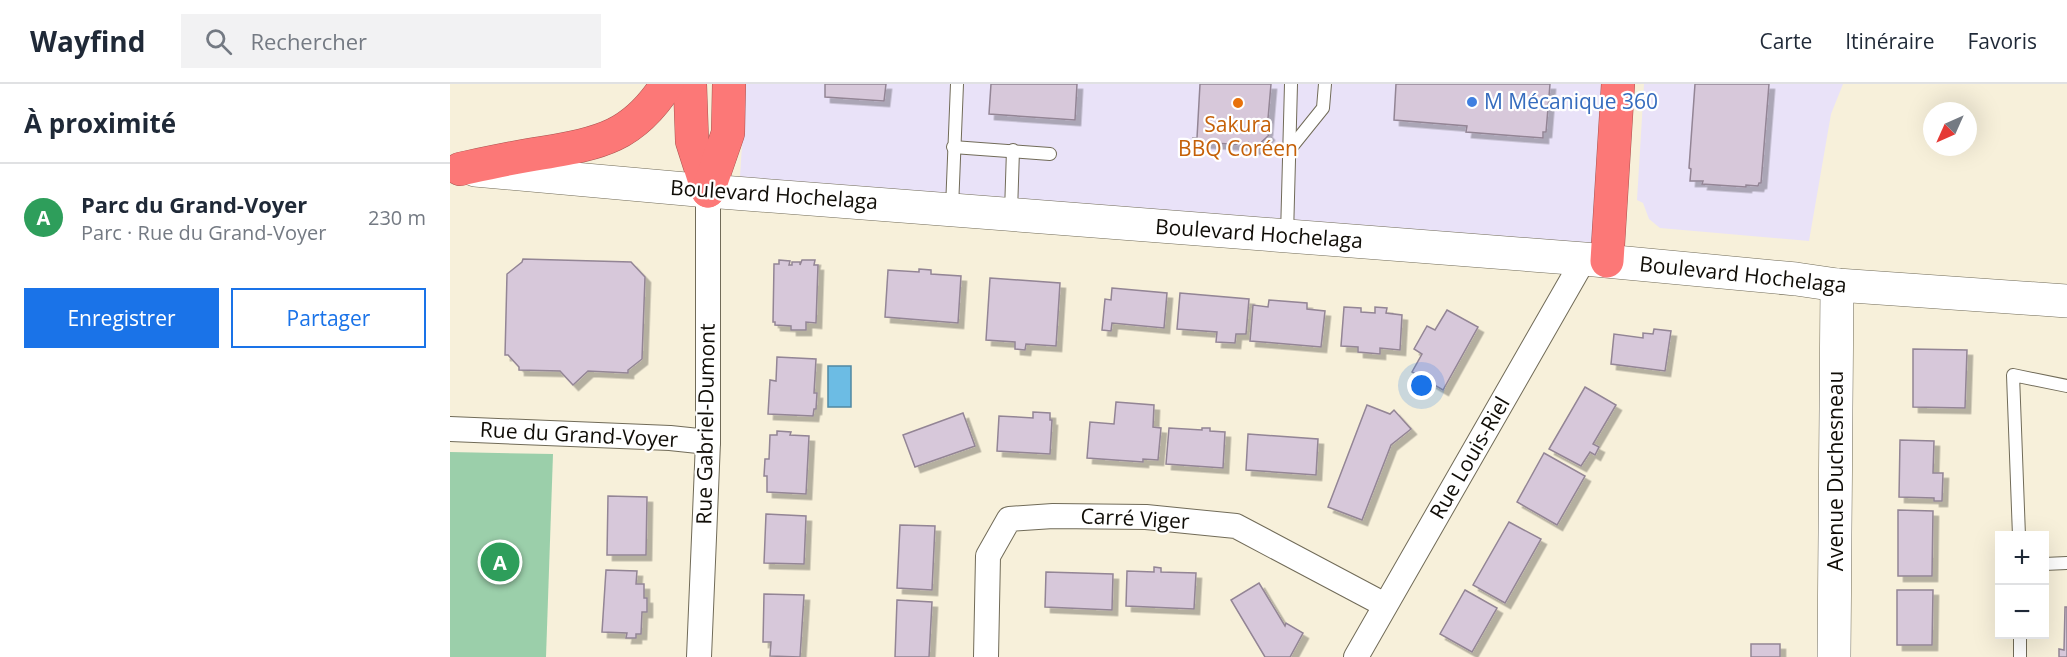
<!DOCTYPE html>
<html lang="fr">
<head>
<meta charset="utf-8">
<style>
	body { margin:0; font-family:"Open Sans",sans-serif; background:#f2f2f3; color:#1f2937 }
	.controls { position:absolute; right:18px; bottom:18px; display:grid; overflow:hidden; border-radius:0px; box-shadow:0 6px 24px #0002 }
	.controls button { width:54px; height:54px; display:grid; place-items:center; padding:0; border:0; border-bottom:2px solid #e0e1e3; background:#fff; color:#1f2937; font:30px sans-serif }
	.compass { position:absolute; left:1473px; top:18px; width:54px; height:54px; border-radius:50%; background:#fff; box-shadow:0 6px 24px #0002; rotate:225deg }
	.you { position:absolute; left:972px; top:302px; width:21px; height:21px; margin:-15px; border:4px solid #fff; border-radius:50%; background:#1a73e8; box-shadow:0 0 0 9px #1a73e833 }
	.badge { display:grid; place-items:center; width:39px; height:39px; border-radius:50%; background:#1a73e8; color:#fff; font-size:20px; font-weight:700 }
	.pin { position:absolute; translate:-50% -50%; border:3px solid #fff; box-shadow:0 2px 6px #0006 }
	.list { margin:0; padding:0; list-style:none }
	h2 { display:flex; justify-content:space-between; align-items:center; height:78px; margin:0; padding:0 24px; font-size:26px }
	h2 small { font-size:20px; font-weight:400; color:#747a83 }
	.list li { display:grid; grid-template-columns:39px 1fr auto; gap:18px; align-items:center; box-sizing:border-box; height:108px; padding:0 24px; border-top:2px solid #e0e1e3 }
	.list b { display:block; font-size:22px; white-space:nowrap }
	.list p { margin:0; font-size:20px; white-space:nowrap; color:#747a83 }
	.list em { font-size:20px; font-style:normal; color:#747a83 }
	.actions { display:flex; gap:12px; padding:18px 24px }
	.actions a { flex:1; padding:14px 0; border:2px solid #1a73e8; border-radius:0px; text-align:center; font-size:21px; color:#1a73e8 }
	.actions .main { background:#1a73e8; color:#fff }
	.icon { flex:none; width:33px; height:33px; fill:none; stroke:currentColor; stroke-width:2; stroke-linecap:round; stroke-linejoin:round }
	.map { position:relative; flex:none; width:1617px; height:573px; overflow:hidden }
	header { display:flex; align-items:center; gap:36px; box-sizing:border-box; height:84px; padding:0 30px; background:#fff; border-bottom:2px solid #e0e1e3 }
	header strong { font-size:28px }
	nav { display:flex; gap:33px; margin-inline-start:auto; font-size:21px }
	.search { width:420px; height:54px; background:#f2f2f3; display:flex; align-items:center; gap:15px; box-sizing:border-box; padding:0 21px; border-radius:0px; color:#747a83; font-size:22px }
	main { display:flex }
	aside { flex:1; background:#fff }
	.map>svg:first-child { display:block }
	.commercial { fill:#e9e2f8 }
	.green { fill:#9bcfaa }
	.water { fill:#6cbce4; stroke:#5088a2; stroke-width:1.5 }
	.building { fill:#d7c8da; stroke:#938595; stroke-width:1.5; filter:url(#shadow) }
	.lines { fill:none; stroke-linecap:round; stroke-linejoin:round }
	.lane-casing { stroke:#716b58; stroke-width:14 }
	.street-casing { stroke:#716b58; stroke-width:26 }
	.secondary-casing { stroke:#716b58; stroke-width:34 }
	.highway-casing { stroke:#a95350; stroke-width:34 }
	.lane { stroke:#fff; stroke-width:12 }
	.street { stroke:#fff; stroke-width:24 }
	.secondary { stroke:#fff; stroke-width:33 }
	.highway { stroke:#fc7877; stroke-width:33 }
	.shop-dot { fill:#3f7fe0; stroke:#fff; stroke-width:2 }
	.food-dot { fill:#e8710a; stroke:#fff; stroke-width:2 }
	.labels { text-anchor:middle; stroke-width:4.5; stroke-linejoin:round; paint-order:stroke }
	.shop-label { font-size:21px; fill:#366cbe; stroke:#fff; text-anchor:start }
	.food-label { font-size:21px; fill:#c56008; stroke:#fff }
	.street-label { font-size:21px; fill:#100d07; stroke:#fff }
</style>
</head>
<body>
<header>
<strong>Wayfind</strong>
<div class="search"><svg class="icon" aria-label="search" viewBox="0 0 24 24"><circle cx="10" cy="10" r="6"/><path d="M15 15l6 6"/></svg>Rechercher</div>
<nav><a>Carte</a><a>Itinéraire</a><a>Favoris</a></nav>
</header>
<main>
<aside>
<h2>À proximité<small></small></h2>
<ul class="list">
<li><span class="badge" style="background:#2e9e5b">A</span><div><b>Parc du Grand-Voyer</b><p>Parc · Rue du Grand-Voyer</p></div><em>230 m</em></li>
</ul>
<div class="actions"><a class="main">Enregistrer</a><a>Partager</a></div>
</aside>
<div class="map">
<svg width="1617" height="573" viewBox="0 0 1617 573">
	<defs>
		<filter id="shadow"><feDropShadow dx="5.5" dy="5.5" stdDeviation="0" flood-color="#0004"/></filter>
	</defs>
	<rect width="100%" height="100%" fill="#f7f0da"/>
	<g class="commercial">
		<polygon points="296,0 1168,0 1157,177 289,108"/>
		<polygon points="1194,0 1393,0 1381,30 1359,157 1210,144 1199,135 1193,119 1187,116"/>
	</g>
	<polygon class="green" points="0,368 103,370 96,573 0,573"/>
	<rect class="water" x="378" y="282" width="23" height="41"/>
	<g class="building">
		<polygon points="375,0 436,0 434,17 375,13"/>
		<polygon points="541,0 627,0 625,36 539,30"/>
		<polygon points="750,0 821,0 817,46 814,45 819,51 804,65 798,58 799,61 743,58 743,54 747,54"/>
		<polygon points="946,0 1100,0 1096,48 1093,48 1093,54 1016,48 1017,42 944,36"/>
		<polygon points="1245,0 1319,0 1311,99 1309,99 1308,102 1296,101 1296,103 1252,100 1253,97 1240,97 1241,85 1239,84"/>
		<polygon points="73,175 181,178 195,193 192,275 178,286 178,289 138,287 123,301 110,287 69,286 69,283 58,271 55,271 57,190 72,178"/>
		<polygon points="329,176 340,177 339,181 342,181 342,178 350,178 350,181 352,176 365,176 364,181 368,181 366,239 356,238 356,246 341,246 341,242 325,241 325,238 323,238 324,180 329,180"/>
		<polygon points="469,185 481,186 481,190 511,192 508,239 435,233 438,186 469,188"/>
		<polygon points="540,194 610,199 606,262 576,260 575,266 565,265 565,258 536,256"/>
		<polygon points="662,204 717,209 714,244 662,239 661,247 652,246 655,215 661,216"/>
		<polygon points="730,209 799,215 796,250 786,250 785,259 766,258 767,248 727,245"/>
		<polygon points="819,216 857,219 857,225 875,227 871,263 800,257 803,221 818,223"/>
		<polygon points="894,223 911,224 911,228 925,229 925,223 937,224 936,229 952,231 950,266 930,264 930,270 908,268 908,263 891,262"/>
		<polygon points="997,226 1028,243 993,306 962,288 972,270 964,265 977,242 985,246"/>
		<polygon points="1204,245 1221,247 1215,287 1161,280 1164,250 1193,254 1193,249 1203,250"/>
		<polygon points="1463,265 1517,266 1515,324 1463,323"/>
		<polygon points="327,273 366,275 364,309 367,309 366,325 364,325 363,332 318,330 320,296 326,297"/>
		<polygon points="1135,303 1166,321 1143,360 1149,363 1145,371 1140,368 1131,382 1099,365"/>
		<polygon points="666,318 704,321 703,343 711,344 708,376 693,375 693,378 637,374 640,338 664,340"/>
		<polygon points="917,321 940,330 944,326 961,345 941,361 912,436 878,423"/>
		<polygon points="583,328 600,329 600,336 602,336 600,370 547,367 549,332 583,334"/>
		<polygon points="513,329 525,362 465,383 453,351"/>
		<polygon points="719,344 752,346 752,344 760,344 760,347 775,348 773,384 716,380"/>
		<polygon points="327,347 341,348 340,351 359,352 356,410 317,408 317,392 314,392 315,375 319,375 320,351 327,351"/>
		<polygon points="798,350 868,355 866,391 796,386"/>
		<polygon points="1450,356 1484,357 1483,389 1493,389 1492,417 1484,417 1484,414 1449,413"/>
		<polygon points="1094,369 1135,392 1107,441 1067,418"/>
		<polygon points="158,412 197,413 196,471 157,471"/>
		<polygon points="1448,426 1483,427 1482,492 1448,492"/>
		<polygon points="316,430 356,432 354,480 314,479"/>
		<polygon points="1059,438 1091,455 1055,519 1023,501"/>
		<polygon points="450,441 485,442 482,506 447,504"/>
		<polygon points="704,483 711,484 711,488 746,489 744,525 676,522 677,487 704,488"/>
		<polygon points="156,486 187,487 186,500 194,500 194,514 197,514 197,528 192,528 191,550 186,550 186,554 176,554 177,549 152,548"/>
		<polygon points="596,488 663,490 662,526 595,523"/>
		<polygon points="809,499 835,542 836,539 853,549 840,573 815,573 781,516"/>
		<polygon points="1015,506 1047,524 1022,568 990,550"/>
		<polygon points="1447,506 1483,506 1482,561 1447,561"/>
		<polygon points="314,510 354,511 350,573 320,572 321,558 313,558"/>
		<polygon points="447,516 482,518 479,573 445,573"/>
		<polygon points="1615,523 1617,523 1617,573 1609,573 1609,565 1614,566"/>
		<rect x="1301" y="560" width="29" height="13"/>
	</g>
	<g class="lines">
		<defs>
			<g id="lane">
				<polyline points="503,63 600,70"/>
				<polyline points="840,65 873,24 875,0"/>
				<polyline points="502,124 507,0"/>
				<polyline points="561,128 563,66"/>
				<polyline points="837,151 841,0"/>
				<polyline points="1569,452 1563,291 1617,302"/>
				<polyline points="1594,480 1617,479"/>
				<polyline points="1570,550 1570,573"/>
			</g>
			<g id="street">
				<polyline points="0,345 220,354 258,358"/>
				<polyline points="249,573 258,358 258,107"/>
				<polyline points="536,573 538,472 559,435 603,432 696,433 786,442 935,521"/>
				<polyline points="906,573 1134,175"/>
			</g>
			<g id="secondary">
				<polyline points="25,86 258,107 1134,175 1346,195 1387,201 1617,217"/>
				<polyline points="1384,573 1387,201"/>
			</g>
			<g id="highway">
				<polyline points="240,0 242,57 258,107"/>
				<path d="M 10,85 C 38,79 65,73 92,69 C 151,59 183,53 217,0"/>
				<polyline points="258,107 278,49 279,0"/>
				<polyline points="1157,177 1168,0"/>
			</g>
		</defs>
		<use href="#lane" class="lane-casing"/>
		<use href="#street" class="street-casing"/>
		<use href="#secondary" class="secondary-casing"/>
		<use href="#highway" class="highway-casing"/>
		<use href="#lane" class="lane"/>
		<use href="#street" class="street"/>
		<use href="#secondary" class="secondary"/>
		<use href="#highway" class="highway"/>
	</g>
	<circle class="shop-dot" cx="1022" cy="18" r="6"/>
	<circle class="food-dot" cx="788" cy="19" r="6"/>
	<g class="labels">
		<g class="shop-label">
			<text x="1034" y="25">M Mécanique 360</text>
		</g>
		<g class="food-label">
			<text x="788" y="48">Sakura<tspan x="788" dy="24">BBQ Coréen</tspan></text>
		</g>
		<g class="street-label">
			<text transform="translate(324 111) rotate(4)" y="7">Boulevard Hochelaga</text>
			<text transform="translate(809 150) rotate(4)" y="7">Boulevard Hochelaga</text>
			<text transform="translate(1293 191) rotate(6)" y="7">Boulevard Hochelaga</text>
			<text transform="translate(256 340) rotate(-89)" y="7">Rue Gabriel-Dumont</text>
			<text transform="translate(129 351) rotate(3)" y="7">Rue du Grand-Voyer</text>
			<text transform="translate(1020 374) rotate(-60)" y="7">Rue Louis-Riel</text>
			<text transform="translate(1386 387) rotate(-90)" y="7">Avenue Duchesneau</text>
			<text transform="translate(685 435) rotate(3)" y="7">Carré Viger</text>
		</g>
	</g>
</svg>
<div class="controls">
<button>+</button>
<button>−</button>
</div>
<svg class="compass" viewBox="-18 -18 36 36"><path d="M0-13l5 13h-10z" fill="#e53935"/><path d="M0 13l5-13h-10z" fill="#747a83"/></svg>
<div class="you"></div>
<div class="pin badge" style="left:50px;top:478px;background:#2e9e5b">A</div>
</div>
</main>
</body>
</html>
